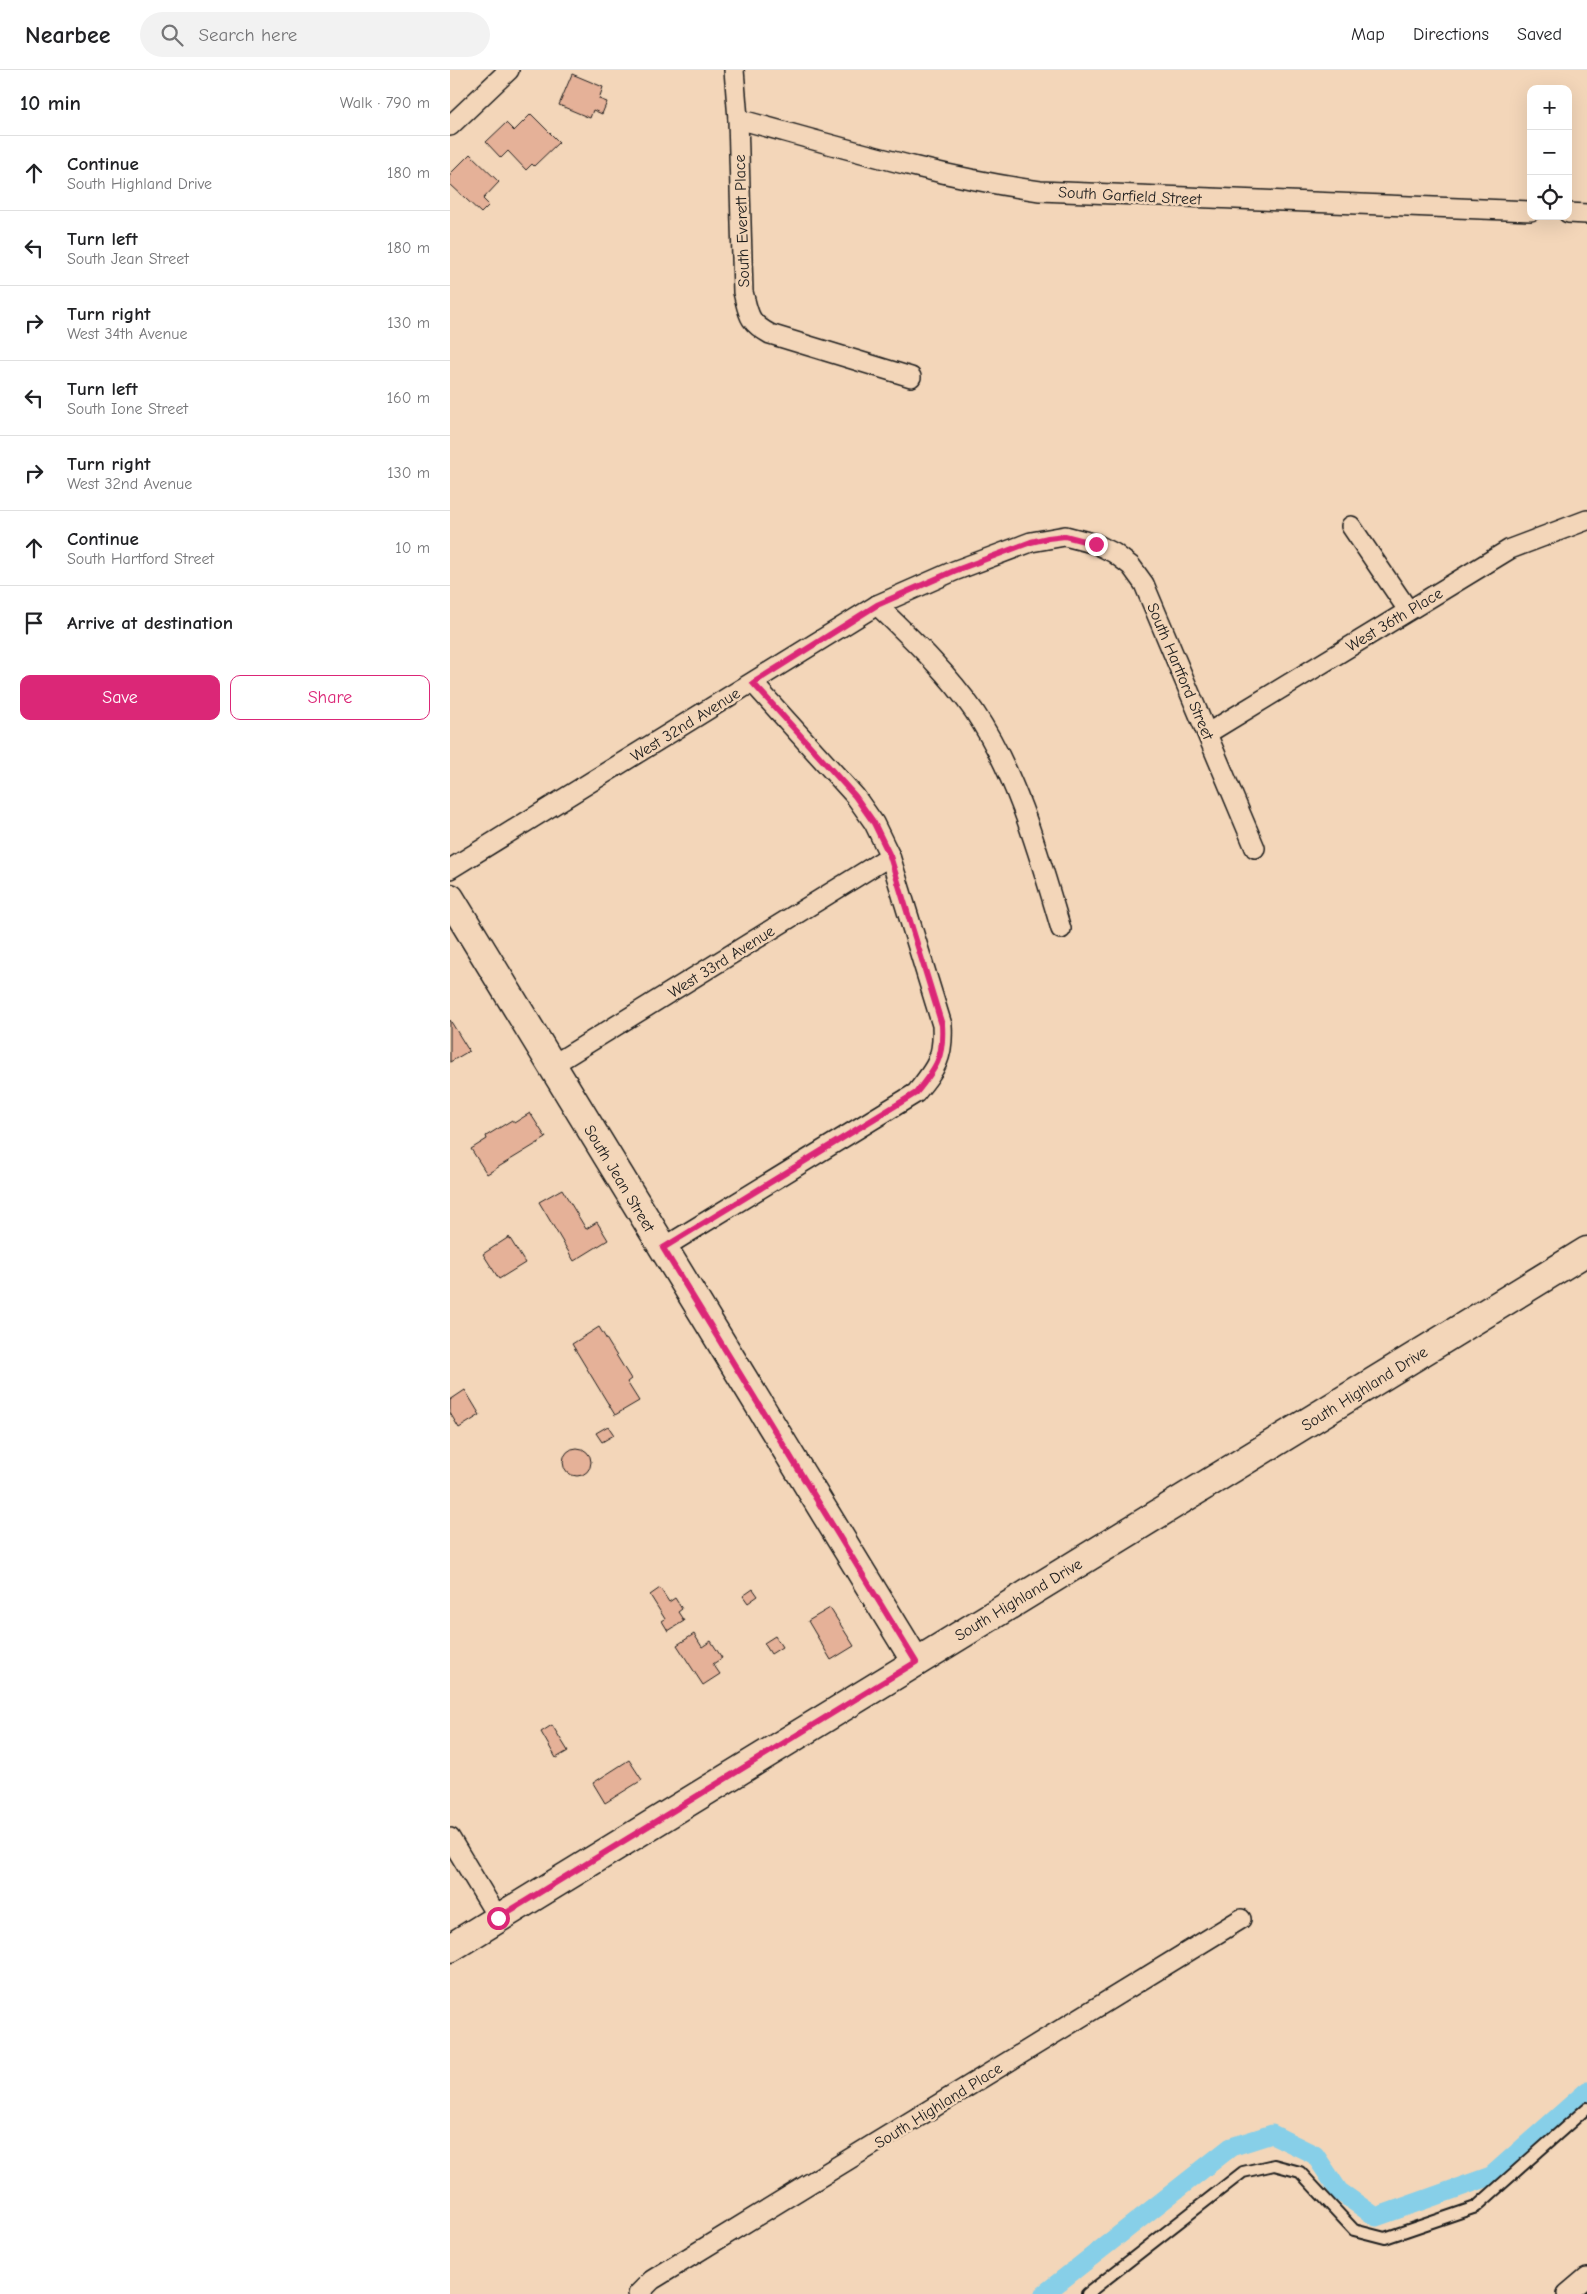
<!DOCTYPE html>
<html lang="en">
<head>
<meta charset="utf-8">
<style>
	body { margin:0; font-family:"Comic Neue",sans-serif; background:#f2f2f2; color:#202124 }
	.controls { position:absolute; right:15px; top:15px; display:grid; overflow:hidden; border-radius:10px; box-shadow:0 5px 20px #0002 }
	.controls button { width:45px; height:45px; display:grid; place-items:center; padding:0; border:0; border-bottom:1px solid #e0e0e0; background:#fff; color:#202124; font:25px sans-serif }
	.stop { position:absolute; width:15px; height:15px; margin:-11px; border:4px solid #db2777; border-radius:50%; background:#fff }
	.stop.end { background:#db2777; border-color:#fff; box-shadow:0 1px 5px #0008 }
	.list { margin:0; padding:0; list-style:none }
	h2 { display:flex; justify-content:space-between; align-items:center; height:65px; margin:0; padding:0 20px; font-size:21px }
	h2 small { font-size:16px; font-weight:400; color:#757577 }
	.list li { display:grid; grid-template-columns:32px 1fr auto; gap:15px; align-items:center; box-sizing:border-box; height:75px; padding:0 20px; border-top:1px solid #e0e0e0 }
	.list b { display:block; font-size:19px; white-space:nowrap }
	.list p { margin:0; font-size:16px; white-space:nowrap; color:#757577 }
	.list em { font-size:16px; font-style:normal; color:#757577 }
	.actions { display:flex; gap:10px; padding:15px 20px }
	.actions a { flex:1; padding:11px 0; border:1px solid #db2777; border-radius:10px; text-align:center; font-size:18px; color:#db2777 }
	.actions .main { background:#db2777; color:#fff }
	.icon { flex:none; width:28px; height:28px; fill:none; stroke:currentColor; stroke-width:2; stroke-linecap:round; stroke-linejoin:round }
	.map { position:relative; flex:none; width:1137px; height:2224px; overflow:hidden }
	header { display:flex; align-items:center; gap:30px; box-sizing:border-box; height:70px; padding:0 25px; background:#fff; border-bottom:1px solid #e0e0e0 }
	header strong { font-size:24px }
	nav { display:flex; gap:28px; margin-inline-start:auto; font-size:18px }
	.search { width:350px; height:45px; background:#f2f2f2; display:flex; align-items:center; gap:12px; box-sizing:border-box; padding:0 18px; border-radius:28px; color:#757577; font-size:19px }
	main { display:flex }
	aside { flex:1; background:#fff }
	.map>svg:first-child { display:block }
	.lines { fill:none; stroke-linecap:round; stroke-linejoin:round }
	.canal { stroke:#87cfe8; stroke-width:19 }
	.building { fill:#e5b198; stroke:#1c1c1c }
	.lane-casing { stroke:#1c1c1c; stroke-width:14 }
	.street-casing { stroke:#1c1c1c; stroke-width:22 }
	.secondary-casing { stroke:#1c1c1c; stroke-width:31 }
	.lane { stroke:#f3d6b9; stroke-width:10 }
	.street { stroke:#f3d6b9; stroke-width:19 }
	.secondary { stroke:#f3d6b9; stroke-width:28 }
	.route { stroke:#db2777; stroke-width:6 }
	.labels { text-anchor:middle; stroke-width:5; stroke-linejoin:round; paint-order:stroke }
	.street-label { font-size:16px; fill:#1c1c1c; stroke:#f3d6b9 }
</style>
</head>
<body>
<header>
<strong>Nearbee</strong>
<div class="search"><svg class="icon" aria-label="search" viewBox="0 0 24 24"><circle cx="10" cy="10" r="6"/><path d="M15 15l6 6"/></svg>Search here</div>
<nav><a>Map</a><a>Directions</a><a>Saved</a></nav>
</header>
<main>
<aside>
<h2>10 min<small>Walk · 790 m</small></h2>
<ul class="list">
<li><svg class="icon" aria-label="ahead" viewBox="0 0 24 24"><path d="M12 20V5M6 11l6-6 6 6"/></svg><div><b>Continue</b><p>South Highland Drive</p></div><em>180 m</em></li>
<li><svg class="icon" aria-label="left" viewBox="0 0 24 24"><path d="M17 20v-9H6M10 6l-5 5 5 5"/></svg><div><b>Turn left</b><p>South Jean Street</p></div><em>180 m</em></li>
<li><svg class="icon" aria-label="right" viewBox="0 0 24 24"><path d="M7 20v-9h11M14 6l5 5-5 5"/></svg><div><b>Turn right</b><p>West 34th Avenue</p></div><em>130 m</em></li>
<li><svg class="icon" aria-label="left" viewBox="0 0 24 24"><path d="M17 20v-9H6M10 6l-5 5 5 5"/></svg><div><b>Turn left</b><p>South Ione Street</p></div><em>160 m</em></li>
<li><svg class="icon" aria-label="right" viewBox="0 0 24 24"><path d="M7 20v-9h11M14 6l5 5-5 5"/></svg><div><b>Turn right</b><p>West 32nd Avenue</p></div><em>130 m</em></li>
<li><svg class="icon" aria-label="ahead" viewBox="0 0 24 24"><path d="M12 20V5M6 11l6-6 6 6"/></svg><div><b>Continue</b><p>South Hartford Street</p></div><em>10 m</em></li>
<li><svg class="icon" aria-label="arrive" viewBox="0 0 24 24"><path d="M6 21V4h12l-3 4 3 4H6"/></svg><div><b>Arrive at destination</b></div></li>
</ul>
<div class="actions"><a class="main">Save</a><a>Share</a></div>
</aside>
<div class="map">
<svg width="1137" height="2224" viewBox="0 0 1137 2224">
	<rect width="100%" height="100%" fill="#f3d6b9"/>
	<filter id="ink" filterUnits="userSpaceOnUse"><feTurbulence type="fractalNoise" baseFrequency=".02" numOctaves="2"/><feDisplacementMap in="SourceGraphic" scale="10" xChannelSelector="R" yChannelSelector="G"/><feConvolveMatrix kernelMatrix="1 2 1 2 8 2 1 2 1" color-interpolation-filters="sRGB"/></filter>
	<g filter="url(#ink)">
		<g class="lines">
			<polyline class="canal" points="594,2224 781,2077 822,2064 865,2085 889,2121 926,2147 1041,2106 1137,2021"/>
		</g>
		<g class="building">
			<polygon points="122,4 153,17 149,29 157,32 152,44 143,40 140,48 109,35"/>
			<polygon points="81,44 109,72 84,96 82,94 76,100 58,81 51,88 36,72 56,53 64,61"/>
			<polygon points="20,84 49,112 33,129 39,135 31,143 0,114 0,104"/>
			<polygon points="0,950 19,981 0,992"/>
			<polygon points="80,1043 96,1068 37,1104 21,1079 37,1069 36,1066 62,1050 64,1053"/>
			<polygon points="112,1119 136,1159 147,1152 158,1170 124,1191 89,1132"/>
			<polygon points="59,1167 75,1193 49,1209 33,1184"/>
			<polygon points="149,1257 181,1309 177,1312 189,1331 165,1345 122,1274"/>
			<polygon points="15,1320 30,1345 9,1358 0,1343 0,1330"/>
			<polygon points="158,1356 164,1365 152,1372 146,1363"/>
			<circle cx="127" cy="1392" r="14"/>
			<polygon points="210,1518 219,1532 225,1528 232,1539 228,1542 234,1551 218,1561 212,1551 215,1549 200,1525"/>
			<polygon points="303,1519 308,1526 298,1533 293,1526"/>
			<polygon points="380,1538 404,1576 381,1590 358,1551"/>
			<polygon points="244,1564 252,1577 261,1571 272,1588 263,1594 270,1604 253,1615 227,1575"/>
			<polygon points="325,1566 332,1577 321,1584 314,1573"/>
			<polygon points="102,1655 118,1681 106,1688 91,1662"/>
			<polygon points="179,1690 192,1710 155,1733 143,1713"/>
		</g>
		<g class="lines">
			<defs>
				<polyline id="lane" points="637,2224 793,2102 824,2095 850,2102 904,2160 935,2168 1026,2137 1137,2038"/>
				<g id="street">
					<path d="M 284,0 L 288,49 L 293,222 C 299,245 298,252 320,264 L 461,307"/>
					<path d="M 288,49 C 388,76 487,107 590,121 L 1081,141"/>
					<polyline points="0,56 59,0"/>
					<polyline points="1118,143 1137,144"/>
					<polyline points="901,456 958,540"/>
					<path d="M 427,535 C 462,569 497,602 524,641 C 568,707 589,785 611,859"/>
					<polyline points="758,663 1060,479 1137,450"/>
					<polyline points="0,799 427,535 504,501 581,472 615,466 646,474 664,483 681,496 694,514 805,778"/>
					<polyline points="101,996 440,786"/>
					<path d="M 213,1178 L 466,1023 C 486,998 494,988 492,955 L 440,786 L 424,753 L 405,726 L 303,613"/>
					<polyline points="0,1768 48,1848"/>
					<polyline points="188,2224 202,2210 791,1849"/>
					<polyline points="1117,2224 1137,2207"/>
				</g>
				<g id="secondary">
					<polyline points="0,828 466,1592"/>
					<polyline points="0,1878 1137,1181"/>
				</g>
			</defs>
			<use href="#lane" class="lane-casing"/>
			<use href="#street" class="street-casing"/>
			<use href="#secondary" class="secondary-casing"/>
			<use href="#lane" class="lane"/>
			<use href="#street" class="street"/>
			<use href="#secondary" class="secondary"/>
		</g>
	</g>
	<g class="lines" filter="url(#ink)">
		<path class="route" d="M 48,1848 L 466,1592 L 213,1178 L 466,1023 C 486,998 494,988 492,955 L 440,786 L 424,753 L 405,726 L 303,613 L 427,535 L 504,501 L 581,472 L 598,468 L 615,466 L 646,474"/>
	</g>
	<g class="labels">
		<g class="street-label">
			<text transform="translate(680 125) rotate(3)" y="6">South Garfield Street</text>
			<text transform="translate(291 151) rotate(-92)" y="6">South Everett Place</text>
			<text transform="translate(944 549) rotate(-31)" y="6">West 36th Place</text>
			<text transform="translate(731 601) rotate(67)" y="6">South Hartford Street</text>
			<text transform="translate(235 654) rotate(-32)" y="6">West 32nd Avenue</text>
			<text transform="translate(271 891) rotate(-32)" y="6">West 33rd Avenue</text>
			<text transform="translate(170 1108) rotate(59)" y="6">South Jean Street</text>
			<text transform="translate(914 1318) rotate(-32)" y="6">South Highland Drive</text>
			<text transform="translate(568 1529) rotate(-31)" y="6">South Highland Drive</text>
			<text transform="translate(488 2035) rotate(-32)" y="6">South Highland Place</text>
		</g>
	</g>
</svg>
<div class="controls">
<button>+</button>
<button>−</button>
<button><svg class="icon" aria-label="locate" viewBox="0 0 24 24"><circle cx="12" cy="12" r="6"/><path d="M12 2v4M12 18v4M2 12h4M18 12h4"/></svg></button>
</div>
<div class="stop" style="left:48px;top:1848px"></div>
<div class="stop end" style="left:646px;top:474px"></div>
</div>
</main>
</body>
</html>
